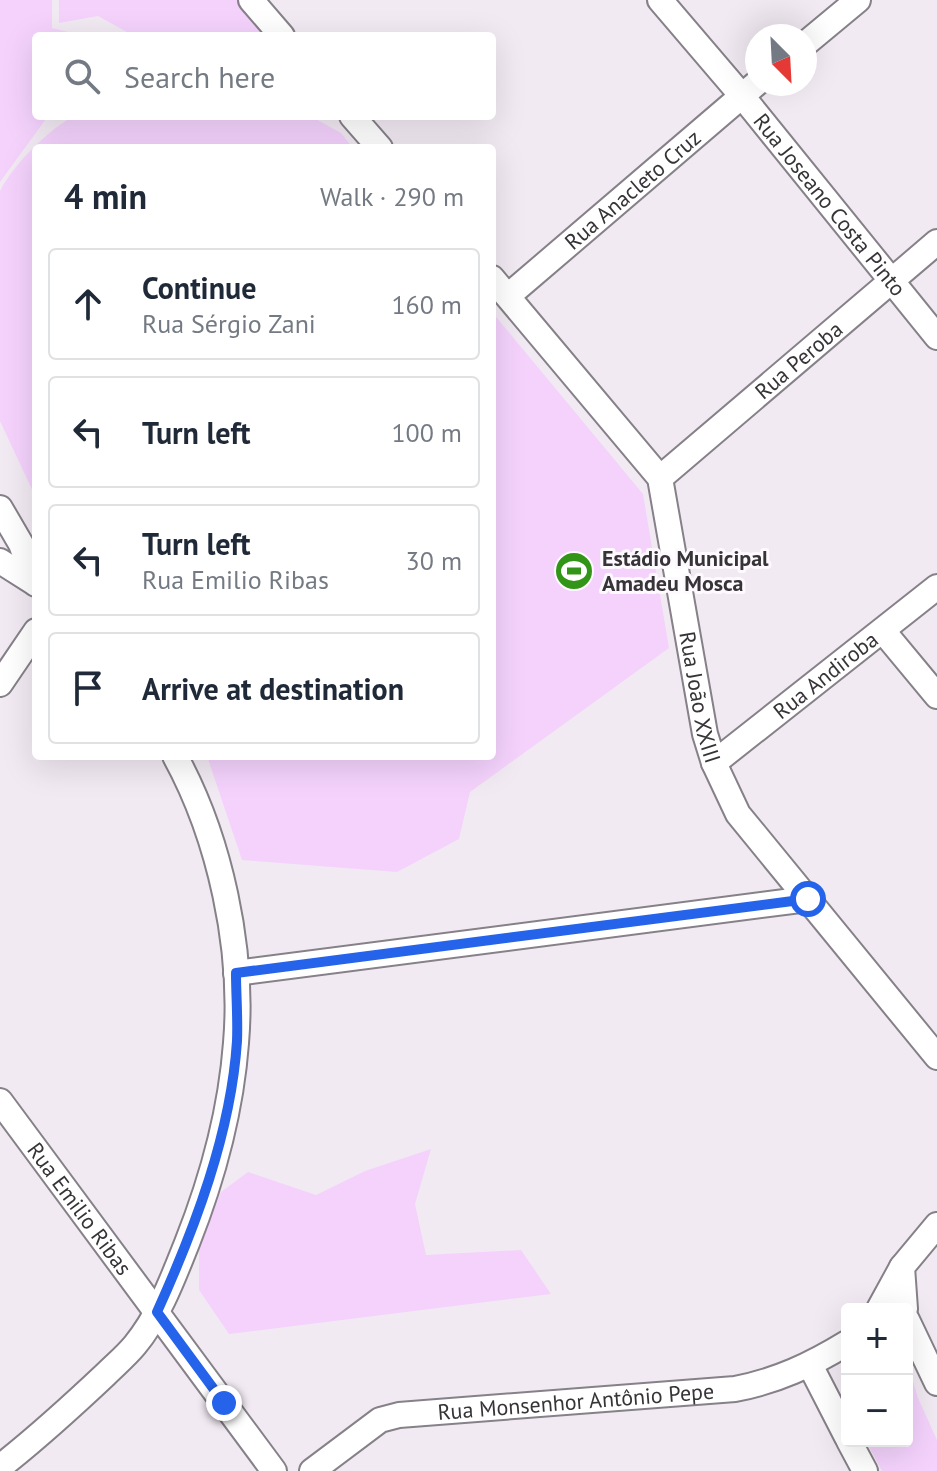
<!DOCTYPE html>
<html lang="en">
<head>
<meta charset="utf-8">
<style>
	body { margin:0; font-family:"PT Sans",sans-serif; background:#f2f2f3; color:#1f2937 }
	.controls { position:absolute; right:24px; bottom:24px; display:grid; overflow:hidden; border-radius:8px; box-shadow:0 8px 32px #0002 }
	.controls button { width:72px; height:72px; display:grid; place-items:center; padding:0; border:0; border-bottom:2px solid #e0e1e3; background:#fff; color:#1f2937; font:40px sans-serif }
	.compass { position:absolute; left:745px; top:24px; width:72px; height:72px; border-radius:50%; background:#fff; box-shadow:0 8px 32px #0002; rotate:156deg }
	.stop { position:absolute; width:24px; height:24px; margin:-18px; border:6px solid #2563eb; border-radius:50%; background:#fff }
	.stop.end { background:#2563eb; border-color:#fff; box-shadow:0 2px 8px #0008 }
	.list { margin:0; padding:0; list-style:none }
	h2 { display:flex; justify-content:space-between; align-items:center; height:104px; margin:0; padding:0 32px; font-size:34px }
	h2 small { font-size:26px; font-weight:400; color:#747a83 }
	.list li { display:grid; grid-template-columns:52px 1fr auto; gap:24px; align-items:center; box-sizing:border-box; height:112px; margin:0 16px 16px; padding:0 16px; border:2px solid #e0e1e3; border-radius:8px }
	.list b { display:block; font-size:30px; white-space:nowrap }
	.list p { margin:0; font-size:26px; white-space:nowrap; color:#747a83 }
	.list em { font-size:26px; font-style:normal; color:#747a83 }
	.icon { flex:none; width:44px; height:44px; fill:none; stroke:currentColor; stroke-width:2; stroke-linecap:round; stroke-linejoin:round }
	.map { position:relative; flex:none; width:937px; height:1471px; overflow:hidden }
	.search { position:absolute; background:#fff; box-shadow:0 8px 32px #0002; left:32px; top:32px; width:464px; height:88px; display:flex; align-items:center; gap:20px; box-sizing:border-box; padding:0 28px; border-radius:8px; color:#747a83; font-size:30px }
	.panel { position:absolute; background:#fff; box-shadow:0 8px 32px #0002; left:32px; top:144px; width:464px; height:616px; border-radius:8px }
	.map>svg:first-child { display:block }
	.green { fill:#f4d2fc }
	.lines { fill:none; stroke-linecap:round; stroke-linejoin:round }
	.street-casing { stroke:#868088; stroke-width:28 }
	.street { stroke:#fff; stroke-width:24 }
	.route { stroke:#2563eb; stroke-width:10 }
	.labels { text-anchor:middle; stroke-width:6; stroke-linejoin:round; paint-order:stroke }
	.street-label { font-size:22px; fill:#373438; stroke:#fdf9fe }
	.poi-label { font-size:22px; font-weight:bold; fill:#373438; stroke:#fdf9fe; text-anchor:start }
</style>
</head>
<body>
<div class="map">
<svg width="937" height="1471" viewBox="0 0 937 1471">
	<rect width="100%" height="100%" fill="#f2eaf3"/>
	<g class="green">
		<polygon points="0,0 52,0 52,28 84,36 36,36 36,116 48,116 0,182"/>
		<polygon points="59,0 239,0 271,36 134,36 98,16 59,23"/>
		<path d="M 74,116 L 310,116 L 341,133 L 353,148 L 36,148 L 36,498 L 0,421 L 0,191 C 14,164 48,130 74,116 Z"/>
		<polygon points="492,312 643,494 669,648 470,792 459,839 397,872 242,860 207,756 492,756"/>
		<polygon points="431,1149 415,1204 426,1255 521,1250 551,1294 229,1334 199,1290 199,1243 221,1192 248,1172 316,1195 365,1171"/>
		<polygon points="907,1362 918,1398 937,1440 937,1471 882,1471 866,1441 907,1441"/>
	</g>
	<g class="lines">
		<defs>
			<g id="street">
				<polyline points="251,0 282,36"/>
				<path id="s1" d="M 660,0 L 742,96 L 937,337"/>
				<polyline points="805,44 858,0"/>
				<polyline points="352,116 380,148"/>
				<path id="s2" d="M 492,278 L 660,478 L 705,734 L 714,763 L 738,814 L 937,1057"/>
				<path id="s3" d="M 508,296 L 757,83"/>
				<path id="s4" d="M 660,478 L 937,242"/>
				<polyline points="0,508 21,544 36,584"/>
				<polyline points="0,561 33,582"/>
				<polyline points="883,631 937,696"/>
				<polyline points="0,684 36,631"/>
				<path id="s5" d="M 714,763 L 937,587"/>
				<polyline points="236,973 808,899"/>
				<path id="s6" d="M 0,1101 L 274,1471"/>
				<polyline points="879,1309 902,1267"/>
				<polyline points="905,1309 902,1267 937,1225"/>
				<polyline points="907,1320 937,1383"/>
				<polyline points="810,1365 847,1437"/>
				<polyline points="849,1441 865,1471"/>
				<path d="M 0,1467 C 37,1438 71,1407 105,1375 C 115,1365 126,1356 135,1345 C 159,1316 173,1278 187,1243 C 212,1180 231,1110 236,1043 C 244,949 220,838 175,756"/>
				<path id="s7" d="M 312,1471 L 380,1420 L 399,1415 L 735,1389 C 777,1381 811,1365 847,1343"/>
			</g>
		</defs>
		<use href="#street" class="street-casing"/>
		<use href="#street" class="street"/>
	</g>
	<g class="lines">
		<path class="route" d="M 224,1403 L 157,1312 C 195,1228 231,1133 237,1041 C 238,1018 236,995 236,973 L 808,899"/>
	</g>
	<defs>
		<symbol id="stadium-disc" viewBox="-11 -11 22 22"><circle r="9.5" fill="#329518" stroke="#fdf9fe"/><path d="M0-5a6.5 5 0 1 0 0 10a6.5 5 0 1 0 0-10ZM-3.5-1.8h7v3.6h-7Z" fill="#fff"/></symbol>
	</defs>
	<g fill-rule="evenodd">
		<use href="#stadium-disc" x="552" y="549" width="44" height="44"/>
	</g>
	<g class="labels">
		<g class="street-label">
			<text dy="8" stroke="none"><textPath href="#s3" startOffset="164">Rua Anacleto Cruz</textPath></text>
			<text dy="8" stroke="none"><textPath href="#s1" startOffset="266">Rua Joseano Costa Pinto</textPath></text>
			<text dy="8" stroke="none"><textPath href="#s4" startOffset="182">Rua Peroba</textPath></text>
			<text dy="8" stroke="none"><textPath href="#s5" startOffset="142">Rua Andiroba</textPath></text>
			<text dy="8" stroke="none"><textPath href="#s2" startOffset="484">Rua João XXIII</textPath></text>
			<text dy="8" stroke="none"><textPath href="#s6" startOffset="134">Rua Emilio Ribas</textPath></text>
			<text dy="8" stroke="none"><textPath href="#s7" startOffset="282">Rua Monsenhor Antônio Pepe</textPath></text>
		</g>
		<g class="poi-label">
			<text x="602" y="566">Estádio Municipal<tspan x="602" dy="25">Amadeu Mosca</tspan></text>
		</g>
	</g>
</svg>
<div class="controls">
<button>+</button>
<button>−</button>
</div>
<svg class="compass" viewBox="-18 -18 36 36"><path d="M0-13l5 13h-10z" fill="#e53935"/><path d="M0 13l5-13h-10z" fill="#747a83"/></svg>
<div class="stop" style="left:808px;top:899px"></div>
<div class="stop end" style="left:224px;top:1403px"></div>
<div class="search"><svg class="icon" aria-label="search" viewBox="0 0 24 24"><circle cx="10" cy="10" r="6"/><path d="M15 15l6 6"/></svg>Search here</div>
<section class="panel">
<h2>4 min<small>Walk · 290 m</small></h2>
<ul class="list">
<li><svg class="icon" aria-label="ahead" viewBox="0 0 24 24"><path d="M12 20V5M6 11l6-6 6 6"/></svg><div><b>Continue</b><p>Rua Sérgio Zani</p></div><em>160 m</em></li>
<li><svg class="icon" aria-label="left" viewBox="0 0 24 24"><path d="M17 20v-9H6M10 6l-5 5 5 5"/></svg><div><b>Turn left</b></div><em>100 m</em></li>
<li><svg class="icon" aria-label="left" viewBox="0 0 24 24"><path d="M17 20v-9H6M10 6l-5 5 5 5"/></svg><div><b>Turn left</b><p>Rua Emilio Ribas</p></div><em>30 m</em></li>
<li><svg class="icon" aria-label="arrive" viewBox="0 0 24 24"><path d="M6 21V4h12l-3 4 3 4H6"/></svg><div><b>Arrive at destination</b></div></li>
</ul>
</section>
</div>
</body>
</html>
